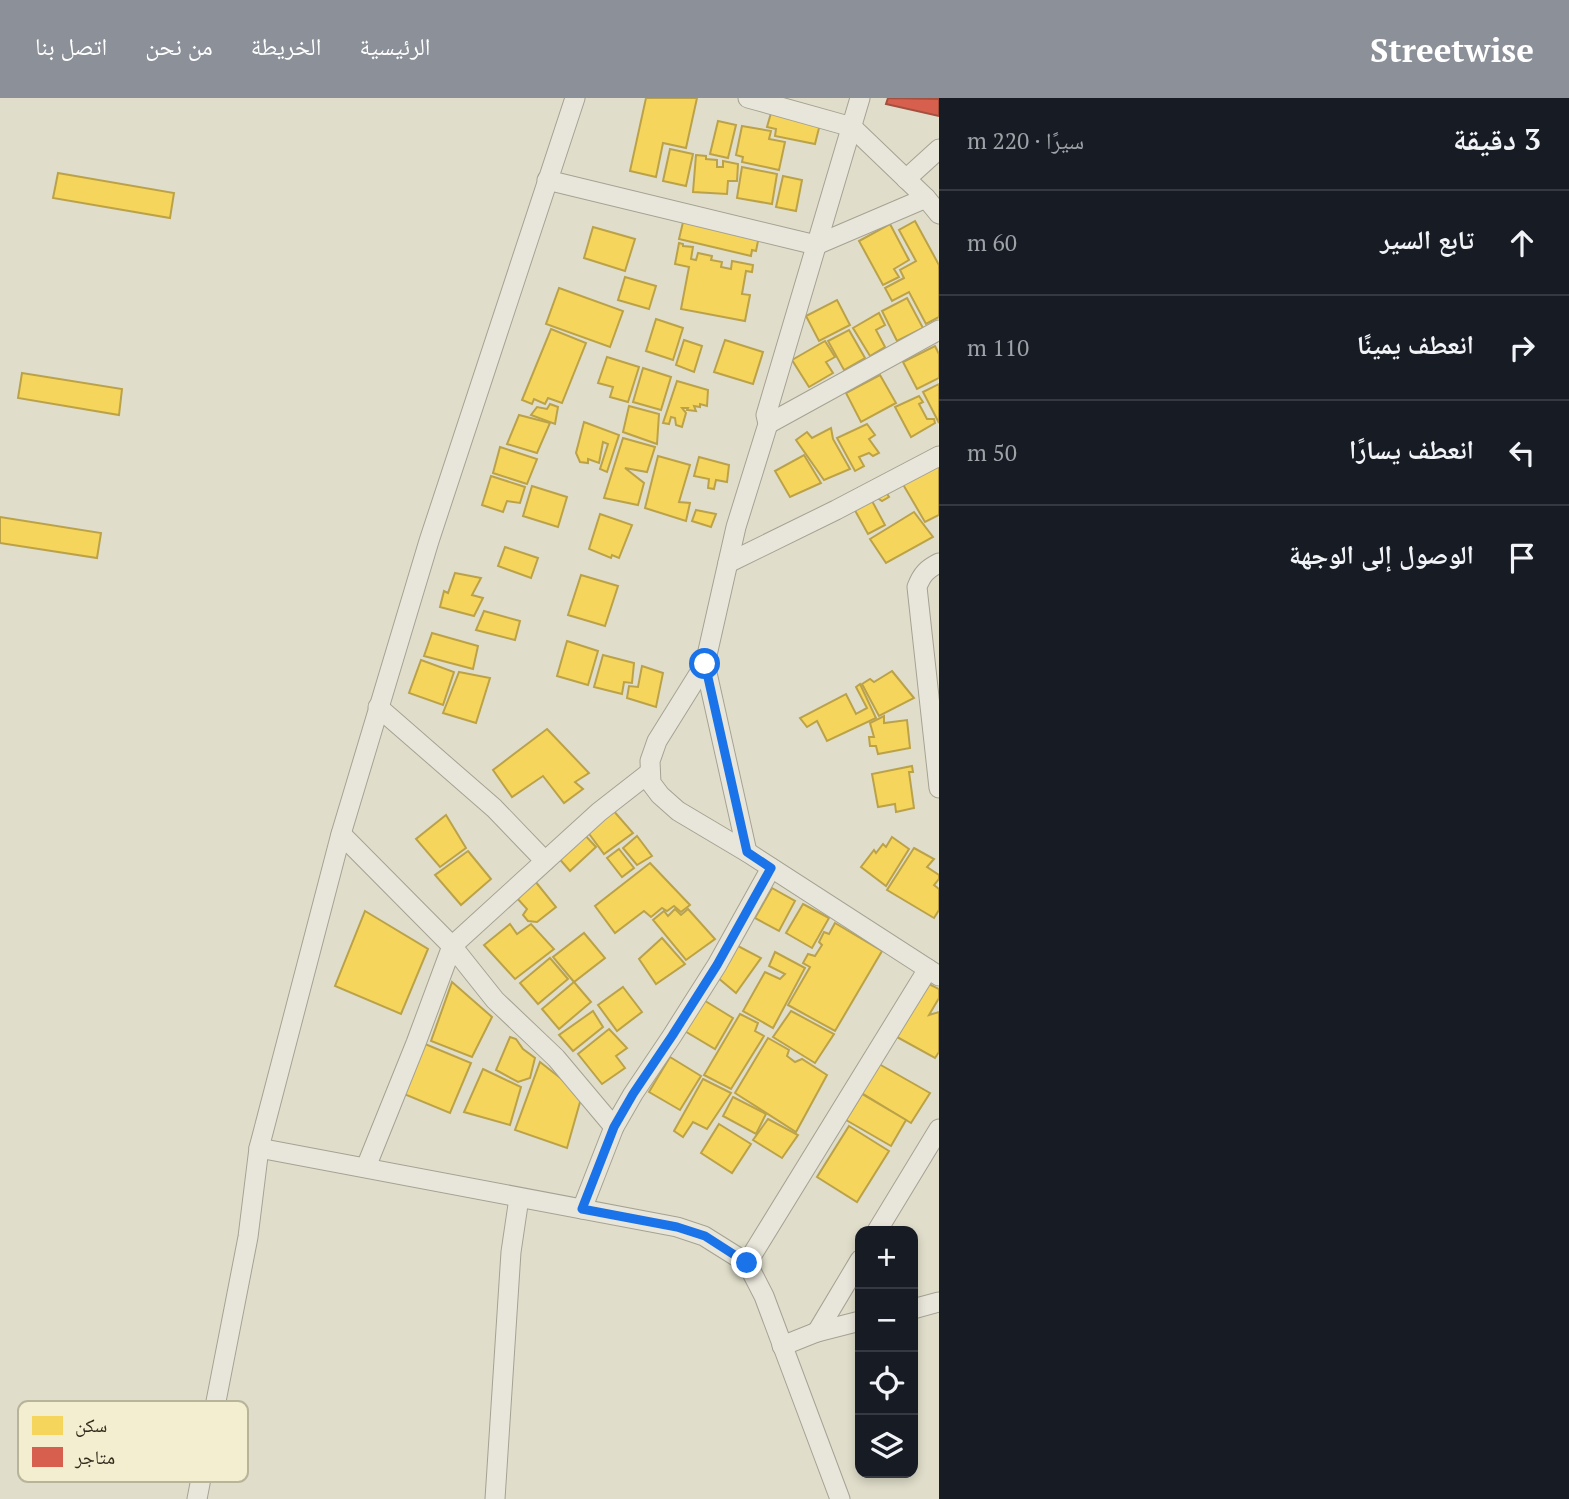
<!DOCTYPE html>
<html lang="ar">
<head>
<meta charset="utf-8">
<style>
	body { margin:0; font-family:"PT Serif","Noto Naskh Arabic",serif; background:#20242c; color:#f1f3f6; direction:rtl }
	.controls { position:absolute; right:21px; bottom:21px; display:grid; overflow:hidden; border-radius:14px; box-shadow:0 4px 10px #0003 }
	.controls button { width:63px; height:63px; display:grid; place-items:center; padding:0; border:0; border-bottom:2px solid #363941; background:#171b24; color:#f1f3f6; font:35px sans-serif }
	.stop { position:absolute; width:21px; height:21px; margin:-16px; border:5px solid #1a73e8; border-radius:50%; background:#fff }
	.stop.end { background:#1a73e8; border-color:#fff; box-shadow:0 2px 7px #0008 }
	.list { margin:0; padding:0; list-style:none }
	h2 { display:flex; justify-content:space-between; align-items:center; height:91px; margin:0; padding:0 28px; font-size:30px }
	h2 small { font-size:23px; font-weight:400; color:#9ea1a6 }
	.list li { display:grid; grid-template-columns:46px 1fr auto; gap:21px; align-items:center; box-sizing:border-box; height:105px; padding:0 28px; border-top:2px solid #363941 }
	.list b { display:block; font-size:26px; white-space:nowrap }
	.list em { font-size:23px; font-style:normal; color:#9ea1a6 }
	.icon { flex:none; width:38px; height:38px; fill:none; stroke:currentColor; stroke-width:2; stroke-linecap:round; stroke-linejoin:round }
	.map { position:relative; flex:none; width:939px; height:1401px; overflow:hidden; direction:ltr }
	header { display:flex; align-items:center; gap:42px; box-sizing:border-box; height:98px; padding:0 35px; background:#8c9099; color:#fff }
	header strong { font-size:33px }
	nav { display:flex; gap:38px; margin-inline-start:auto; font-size:24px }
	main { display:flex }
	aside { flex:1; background:#171b24 }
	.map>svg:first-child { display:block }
	.homes { fill:#f6d55c; stroke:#bba249; stroke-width:2 }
	.shops { fill:#d6604d; stroke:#a5503f; stroke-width:2 }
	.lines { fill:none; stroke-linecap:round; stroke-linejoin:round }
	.street-casing { stroke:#a5a293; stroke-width:21 }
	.street { stroke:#e8e6da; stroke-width:19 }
	.route { stroke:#1a73e8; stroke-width:9 }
	.key { fill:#f2eecf; stroke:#b8b49a; stroke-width:2 }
	.key-label { font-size:19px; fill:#322b1d }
</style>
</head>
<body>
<header>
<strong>Streetwise</strong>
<nav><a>الرئيسية</a><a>الخريطة</a><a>من نحن</a><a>اتصل بنا</a></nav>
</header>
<main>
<aside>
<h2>3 دقيقة<small>سيرًا · 220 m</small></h2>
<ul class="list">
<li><svg class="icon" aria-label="ahead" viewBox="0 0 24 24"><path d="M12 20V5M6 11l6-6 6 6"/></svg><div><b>تابع السير</b></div><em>60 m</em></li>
<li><svg class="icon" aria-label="right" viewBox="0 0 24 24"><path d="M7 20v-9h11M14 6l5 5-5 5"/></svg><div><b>انعطف يمينًا</b></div><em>110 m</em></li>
<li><svg class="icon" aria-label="left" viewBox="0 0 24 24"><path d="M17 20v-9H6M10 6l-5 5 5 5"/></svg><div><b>انعطف يسارًا</b></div><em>50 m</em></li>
<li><svg class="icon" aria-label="arrive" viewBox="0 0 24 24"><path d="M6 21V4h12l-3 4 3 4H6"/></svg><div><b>الوصول إلى الوجهة</b></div></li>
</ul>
</aside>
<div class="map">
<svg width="939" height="1401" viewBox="0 0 939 1401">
	<rect width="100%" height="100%" fill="#e0deca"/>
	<g class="homes">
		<polygon points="646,0 697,0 686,50 663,45 656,79 630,73"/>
		<polygon points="771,15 820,26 815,46 775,38 776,31 767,29"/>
		<polygon points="718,23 736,27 728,60 710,56"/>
		<polygon points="742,28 771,33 769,41 785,44 779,72 742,64 743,59 736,57"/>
		<polygon points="670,51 693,56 686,88 663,83"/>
		<polygon points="696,57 706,58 706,61 717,62 717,69 723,69 723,63 738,66 737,83 728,83 727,96 693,94"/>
		<polygon points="742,69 777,76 772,106 737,100"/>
		<polygon points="58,75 174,95 170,120 53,100"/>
		<polygon points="783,78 802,82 796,113 776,109"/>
		<polygon points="684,120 759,138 756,153 752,152 751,158 679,141"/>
		<polygon points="915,123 939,167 939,219 926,226 909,194 892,203 885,190 904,180 900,172 916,163 899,132"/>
		<polygon points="890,126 909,162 894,171 899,179 883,187 859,143"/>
		<polygon points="593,129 635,141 625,173 584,160"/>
		<polygon points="679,145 683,146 683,148 693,149 691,161 696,162 698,155 712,158 711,162 722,164 721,169 731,171 732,163 753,167 752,174 746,173 742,196 750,197 745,223 681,211 689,169 675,166"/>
		<polygon points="625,179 656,188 649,211 618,202"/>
		<polygon points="559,190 623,213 610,249 546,226"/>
		<polygon points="907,200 923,230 897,243 882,213"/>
		<polygon points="837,202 850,227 819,243 806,218"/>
		<polygon points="879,215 885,227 876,232 885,249 870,258 853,230"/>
		<polygon points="656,221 683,230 673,262 646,253"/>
		<polygon points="551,231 586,245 562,305 548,300 545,306 534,301 532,306 522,302"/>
		<polygon points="849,232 865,260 844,272 828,243"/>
		<polygon points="684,242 702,248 694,274 676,267"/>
		<polygon points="725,242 763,254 753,286 714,274"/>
		<polygon points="825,243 835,259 826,264 833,275 809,289 792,262"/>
		<polygon points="935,248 939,256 939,280 917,291 903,264"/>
		<polygon points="607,259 639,269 628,304 610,299 613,289 598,285"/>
		<polygon points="643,270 671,279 661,312 633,304"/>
		<polygon points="22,275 122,291 119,317 18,300"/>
		<polygon points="880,277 896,305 861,324 846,295"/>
		<polygon points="677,283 708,292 707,308 700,306 700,309 694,308 696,313 687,312 688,310 682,310 686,315 682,329 676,327 675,320 671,319 669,326 663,325"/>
		<polygon points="939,286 939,325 923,294"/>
		<polygon points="919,298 923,304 919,306 927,321 934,321 935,325 911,339 895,309"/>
		<polygon points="550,306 558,309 555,326 531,317 537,309 547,311"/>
		<polygon points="629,308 659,316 657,346 623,334"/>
		<polygon points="519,317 550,325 537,355 507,346"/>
		<polygon points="584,324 619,337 607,374 600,371 608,346 603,344 599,365 588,361 588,365 580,364 576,355"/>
		<polygon points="867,326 875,337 869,341 879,355 873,358 869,355 859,359 864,368 855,373 837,340"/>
		<polygon points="831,330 833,341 850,371 824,382 796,342 807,334 812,340"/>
		<polygon points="623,340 655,349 647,374 625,370 644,385 638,407 604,400"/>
		<polygon points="500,349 537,361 527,386 493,375"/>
		<polygon points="804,357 821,385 790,399 775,373"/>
		<polygon points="658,358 690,367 679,404 690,405 686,423 645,410"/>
		<polygon points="699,359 729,367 727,384 716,382 714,391 708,390 709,381 694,378"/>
		<polygon points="939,363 939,417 925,424 901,383"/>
		<polygon points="491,378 525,389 520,405 507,403 503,414 482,407"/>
		<polygon points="532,388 567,399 558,429 523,418"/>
		<polygon points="884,391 889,399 882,403 876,399 872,403 885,427 868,436 852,407"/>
		<polygon points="696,412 716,416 711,429 692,423"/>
		<polygon points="914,414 933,439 886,465 870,441"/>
		<polygon points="600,416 632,427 619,460 612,457 611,460 589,451"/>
		<polygon points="0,419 101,435 97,460 0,445"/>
		<polygon points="505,449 538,460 531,480 498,468"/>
		<polygon points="455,475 481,480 472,497 483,500 474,518 440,509 444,493 448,495"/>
		<polygon points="581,477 618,488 605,528 568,517"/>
		<polygon points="484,513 520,523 515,542 476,532"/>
		<polygon points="432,535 478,548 473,571 424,558"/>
		<polygon points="567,543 598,553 588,587 557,578"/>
		<polygon points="603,557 634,565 632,585 624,584 622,596 594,589"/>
		<polygon points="421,562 454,574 443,607 409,595"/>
		<polygon points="642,568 663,575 656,609 627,600 629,588 638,589"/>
		<polygon points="892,573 914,600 879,618 862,586 870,581 874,584"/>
		<polygon points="459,574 490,580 476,625 443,615"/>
		<polygon points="860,586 876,620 827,643 817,623 807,629 800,620 846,596 856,616 867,610 856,589"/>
		<polygon points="884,618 884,625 907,622 910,650 878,656 876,648 870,648 869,639 874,639 870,625"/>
		<polygon points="547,631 589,675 575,684 583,691 564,705 543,678 512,699 493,672"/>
		<polygon points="912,668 913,674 909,674 914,710 896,714 895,706 878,709 872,676"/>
		<polygon points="612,711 633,735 604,756 587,733"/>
		<polygon points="446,717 466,750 440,769 416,741"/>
		<polygon points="582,734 596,749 570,773 556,757"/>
		<polygon points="637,738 652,758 637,767 623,750"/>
		<polygon points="892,739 909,751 886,788 861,769 874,752 876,755 883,746 886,749"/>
		<polygon points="914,750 934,761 927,769 939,777 939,781 934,787 939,791 939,812 934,820 887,792"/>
		<polygon points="619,751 634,770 622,779 607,760"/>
		<polygon points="468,753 491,781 461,807 435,777"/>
		<polygon points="650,765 690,807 681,814 674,808 667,813 662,810 651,819 644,813 615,835 595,808"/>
		<polygon points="535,783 556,809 537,824 528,823 523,817 527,811 516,799"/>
		<polygon points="772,790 795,803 779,833 755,820"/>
		<polygon points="803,806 829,820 812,850 786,835"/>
		<polygon points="675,811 681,817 688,811 715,841 686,862 653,822 664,813 668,818"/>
		<polygon points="365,813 428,851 401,916 335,888"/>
		<polygon points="835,825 882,853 835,933 788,907 810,869 803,865 808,856 815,858 822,847 819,844 824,834 829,836"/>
		<polygon points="510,826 517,836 531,826 554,851 515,881 484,847"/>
		<polygon points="584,835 605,860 574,884 553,859"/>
		<polygon points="662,840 685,866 656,886 639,861"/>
		<polygon points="736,847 761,860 736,895 717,879"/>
		<polygon points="775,854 805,870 773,930 743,913 765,874 780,881 785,876 769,868"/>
		<polygon points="550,860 568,881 538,906 520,885"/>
		<polygon points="452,884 492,919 472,959 431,943"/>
		<polygon points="574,884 591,904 559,931 542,911"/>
		<polygon points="927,885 939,891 939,900 929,917 939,914 939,954 935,960 897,939"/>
		<polygon points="623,889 642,914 617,933 598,907"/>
		<polygon points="702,901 733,920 715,951 683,932"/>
		<polygon points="593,913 603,929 573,953 559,937"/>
		<polygon points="791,913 834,936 815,965 773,939"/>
		<polygon points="740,916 758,925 755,933 764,938 731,991 704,977"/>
		<polygon points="609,931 627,950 616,958 625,970 602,986 578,956"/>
		<polygon points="510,939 516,941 523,951 535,960 530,980 518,984 496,972"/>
		<polygon points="768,940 789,952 787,958 795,964 802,961 827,977 796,1034 735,995"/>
		<polygon points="425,946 471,965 450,1015 404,996"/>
		<polygon points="670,959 701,978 680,1012 649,994"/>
		<polygon points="540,964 582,997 567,1050 515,1032"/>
		<polygon points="879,966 930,995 911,1025 860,994"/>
		<polygon points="483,971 521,989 510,1027 464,1014"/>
		<polygon points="703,981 731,995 707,1031 693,1024 683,1039 674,1033"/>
		<polygon points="862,996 906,1022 891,1048 846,1022"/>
		<polygon points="733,999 766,1016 756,1036 723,1018"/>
		<polygon points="768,1021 798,1037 782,1060 753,1042"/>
		<polygon points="719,1026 751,1046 732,1075 701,1055"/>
		<polygon points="849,1028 889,1053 857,1104 817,1079"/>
	</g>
	<polygon class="shops" points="888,0 939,1 939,18 886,6"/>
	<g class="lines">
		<defs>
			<g id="street">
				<polyline points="748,0 852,29 926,100 939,116"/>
				<polyline points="860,0 766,317 768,326 736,429 705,566 657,643 650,663 651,685 660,697 678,713 747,754 939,878"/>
				<polyline points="906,81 939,51"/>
				<polyline points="547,82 816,147 926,100"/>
				<polyline points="768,326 939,232"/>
				<polyline points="728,465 836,412 939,358"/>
				<path d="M 939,465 C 927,471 922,476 917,489 L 939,690"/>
				<polyline points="705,566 747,754"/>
				<polyline points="378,609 494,710 545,763"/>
				<polyline points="341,736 452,848 495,902 556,960 614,1029"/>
				<polyline points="259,1050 677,1129 704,1138 747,1165 764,1198 840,1401"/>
				<polyline points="366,1069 416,945 452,848 599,714 649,675"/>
				<polyline points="582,1111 614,1029 633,996 672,938 717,867 771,770"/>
				<polyline points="877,1133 939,1031"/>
				<polyline points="747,1165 928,871"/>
				<polyline points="913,1211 939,1204"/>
				<polyline points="817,1234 860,1162"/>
				<polyline points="782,1248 817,1234 860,1223"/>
				<polyline points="197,1401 248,1139 259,1050 341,736 429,443 575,0"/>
				<polyline points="495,1401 511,1154 519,1100"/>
			</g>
		</defs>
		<use href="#street" class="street-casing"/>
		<use href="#street" class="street"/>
	</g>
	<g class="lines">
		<polyline class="route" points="705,566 747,754 771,770 717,867 672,938 633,996 614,1029 582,1111 677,1129 705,1138 747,1165"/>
	</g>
	<rect x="18" y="1303" width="230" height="81" rx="10" class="key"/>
	<rect x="32" y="1318" width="31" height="19" fill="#f6d55c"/>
	<rect x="32" y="1349" width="31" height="20" fill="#d6604d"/>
	<g class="key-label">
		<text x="75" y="1334">سكن</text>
		<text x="75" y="1366">متاجر</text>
	</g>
</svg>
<div class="controls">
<button>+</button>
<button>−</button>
<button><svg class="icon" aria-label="locate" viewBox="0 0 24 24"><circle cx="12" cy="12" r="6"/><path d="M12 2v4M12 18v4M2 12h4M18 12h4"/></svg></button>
<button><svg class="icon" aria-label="layers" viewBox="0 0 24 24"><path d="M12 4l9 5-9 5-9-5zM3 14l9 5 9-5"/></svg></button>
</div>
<div class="stop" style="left:705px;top:566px"></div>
<div class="stop end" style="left:747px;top:1165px"></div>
</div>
</main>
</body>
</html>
